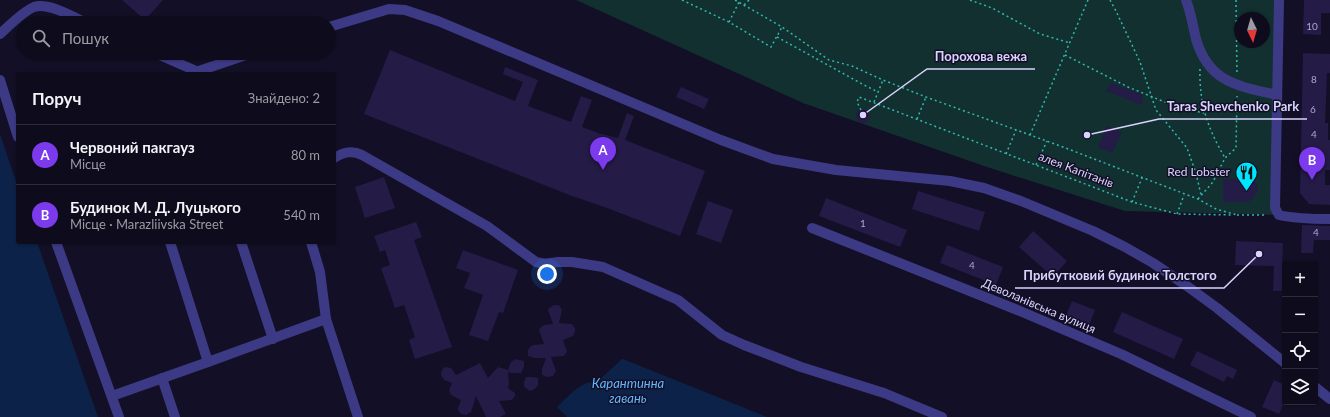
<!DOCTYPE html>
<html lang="uk">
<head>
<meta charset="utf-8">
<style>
	body { margin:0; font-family:Lato,sans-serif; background:#171425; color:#f1f3f6 }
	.controls { position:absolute; right:12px; bottom:12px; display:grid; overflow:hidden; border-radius:4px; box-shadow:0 1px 3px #0004 }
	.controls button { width:36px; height:36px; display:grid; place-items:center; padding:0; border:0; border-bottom:1px solid #2e2b3b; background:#0e0b1c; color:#f1f3f6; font:20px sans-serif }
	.compass { position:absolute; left:1234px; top:12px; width:36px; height:36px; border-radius:50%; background:#0e0b1c; box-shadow:0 1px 3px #0004; rotate:175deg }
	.you { position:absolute; left:547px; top:274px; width:14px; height:14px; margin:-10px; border:3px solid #fff; border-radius:50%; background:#1a73e8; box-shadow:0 0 0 6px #1a73e833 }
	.badge { display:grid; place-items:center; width:26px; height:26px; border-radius:50%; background:#7c3aed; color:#fff; font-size:13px; font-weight:700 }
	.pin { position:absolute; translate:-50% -33px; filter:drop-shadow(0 1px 2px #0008) }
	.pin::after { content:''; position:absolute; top:21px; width:14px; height:12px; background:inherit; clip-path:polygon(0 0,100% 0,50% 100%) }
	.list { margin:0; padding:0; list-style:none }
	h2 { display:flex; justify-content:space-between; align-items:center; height:52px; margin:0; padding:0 16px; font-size:17px }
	h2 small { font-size:13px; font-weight:400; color:#9b9ba3 }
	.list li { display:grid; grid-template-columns:26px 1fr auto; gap:12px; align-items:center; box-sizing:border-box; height:60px; padding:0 16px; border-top:1px solid #2e2b3b }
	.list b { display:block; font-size:15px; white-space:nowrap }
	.list p { margin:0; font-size:13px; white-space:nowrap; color:#9b9ba3 }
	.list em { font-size:13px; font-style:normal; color:#9b9ba3 }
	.icon { flex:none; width:22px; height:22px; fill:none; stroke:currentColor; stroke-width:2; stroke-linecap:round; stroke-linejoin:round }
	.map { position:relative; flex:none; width:1330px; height:417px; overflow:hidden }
	.search { position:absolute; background:#0e0b1c; box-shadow:0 1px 3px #0004; left:16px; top:16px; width:320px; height:44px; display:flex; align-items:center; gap:10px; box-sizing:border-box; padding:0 14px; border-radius:22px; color:#9b9ba3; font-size:15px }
	.panel { position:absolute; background:#0e0b1c; box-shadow:0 1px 3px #0004; left:16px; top:72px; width:320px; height:172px; border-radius:4px }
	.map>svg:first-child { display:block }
	.green { fill:#12302f; fill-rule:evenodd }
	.water { fill:#0c2248 }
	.building { fill:#241b47 }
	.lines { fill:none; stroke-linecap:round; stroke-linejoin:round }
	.path { stroke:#2fb8b0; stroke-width:1.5; stroke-dasharray:2 3; stroke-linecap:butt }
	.minor { stroke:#3d3a85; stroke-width:10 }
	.minor-bridge { stroke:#3d3a85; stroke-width:10 }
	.labels { text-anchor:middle; stroke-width:3; stroke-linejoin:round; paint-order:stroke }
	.number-label { font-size:10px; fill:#aca6d1 }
	.street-label { font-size:12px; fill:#d9d4ff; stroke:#130f26 }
	.poi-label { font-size:12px; fill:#d9d4ff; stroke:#130f26; text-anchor:end }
	.water-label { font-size:13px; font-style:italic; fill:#62b6ff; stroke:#130f26 }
	.leader { fill:none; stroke:#d9d4ff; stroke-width:1.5 }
	.callout-dot { fill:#d9d4ff; stroke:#130f26; stroke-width:1.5 }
	.callout-label { font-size:13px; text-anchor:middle; font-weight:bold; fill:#d9d4ff; stroke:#130f26; stroke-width:3; stroke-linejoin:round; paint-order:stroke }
</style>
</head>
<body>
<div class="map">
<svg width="1330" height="417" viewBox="0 0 1330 417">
	<rect width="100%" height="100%" fill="#130f26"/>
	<path class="green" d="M 576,0 L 1279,0 L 1279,215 L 1125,211 L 987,167 L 803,103 ZM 1240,18 L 1264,18 L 1264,42 L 1240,42 Z"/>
	<g class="water">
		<polygon points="0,134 18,187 18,242 37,242 98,417 0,417"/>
		<path d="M 622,359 L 623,359 L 767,417 L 567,417 L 557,407 C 567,398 583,378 596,383 Z"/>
	</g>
	<g class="building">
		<polygon points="122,0 163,0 145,20"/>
		<polygon points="1304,0 1330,0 1330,13 1321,13 1321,35 1303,34"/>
		<polygon points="390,50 515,101 523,82 503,74 505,67 538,80 528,106 571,122 581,96 592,100 582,127 598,133 618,138 627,113 634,116 625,140 705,171 680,236 607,208 572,196 364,114"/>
		<polygon points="1303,53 1330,54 1330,73 1327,73 1325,123 1328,123 1328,140 1330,140 1330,170 1325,170 1325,185 1330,185 1330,205 1309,204 1300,193"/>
		<polygon points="1111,83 1143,95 1142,105 1106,91"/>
		<polygon points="681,87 709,99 704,109 676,97"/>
		<circle cx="863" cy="116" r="7"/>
		<polygon points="1107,126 1122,132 1112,153 1098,147"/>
		<polygon points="384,177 395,208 365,218 355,187"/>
		<polygon points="1223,179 1254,179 1258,188 1255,196 1248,202 1223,202"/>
		<polygon points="918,191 985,212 979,231 912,209"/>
		<polygon points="826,198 907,230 900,247 819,216"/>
		<polygon points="708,201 733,210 721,243 696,234"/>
		<polygon points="416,222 422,237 414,240 452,347 415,359 409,340 415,337 404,305 395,308 381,268 390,265 385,250 380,252 374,236"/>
		<polygon points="1302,225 1330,226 1330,240 1314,240 1313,253 1301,253"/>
		<polygon points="1033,231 1067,261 1053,277 1019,247"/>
		<polygon points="1236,241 1283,243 1282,270 1285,270 1285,291 1273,291 1274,266 1235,265"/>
		<polygon points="947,245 1003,267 996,285 940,263"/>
		<polygon points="463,250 518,270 503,313 499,312 488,341 469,335 483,295 464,288 470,273 456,268"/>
		<polygon points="1072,301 1095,310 1088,328 1065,318"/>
		<polygon points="554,305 559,305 562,310 559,323 572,324 575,328 575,331 573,336 563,340 566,349 567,351 564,356 551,357 556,371 553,376 548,377 542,375 542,369 546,358 534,358 528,356 528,350 531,346 533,345 544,344 539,330 540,328 544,325 553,324 548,310 549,308"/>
		<polygon points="1122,312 1183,339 1174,359 1113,332"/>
		<polygon points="1197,351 1237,370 1233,379 1227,376 1224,382 1190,365"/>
		<polygon points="515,359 524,361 524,367 521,373 510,373 508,371 509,384 508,388 515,393 515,396 512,400 499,401 506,414 500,417 486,417 476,396 471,412 466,415 461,414 458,410 458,408 461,400 451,395 449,390 452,383 444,380 441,375 441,373 443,368 446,367 451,368 456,375 480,363 488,378 498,367 508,370 511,362"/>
		<polygon points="526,377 532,377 538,378 538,385 535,389 530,391 524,387 524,382"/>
		<polygon points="1274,380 1285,385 1285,401 1279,414 1262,407"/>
	</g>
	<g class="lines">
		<g class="path">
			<polyline points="682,0 729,22 771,47 782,27"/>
			<polyline points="735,0 782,27 829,60 852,66 883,80 926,97 1063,147 1198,199 1216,209 1237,215"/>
			<polyline points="970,0 992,8 1040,34 1070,43"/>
			<polyline points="1110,0 1116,11 1140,62 1156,110 1187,148 1196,173 1201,195"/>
			<polyline points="1236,0 1237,74"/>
			<polyline points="744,5 749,0"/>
			<polyline points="729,22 739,2"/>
			<polyline points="777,37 864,85 878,92"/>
			<polyline points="1065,55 1128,87 1177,107 1204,113"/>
			<path d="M 1200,69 C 1199,104 1208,129 1225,158"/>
			<polyline points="874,102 883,80"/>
			<polyline points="861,110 857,102 859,97 1132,202 1177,214 1233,215"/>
			<polyline points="917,119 926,97"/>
			<polyline points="1030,135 1088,0"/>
			<polyline points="1006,154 1016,130"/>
			<polyline points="1036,165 1047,141"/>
			<polyline points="1198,199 1213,182 1225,158 1236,148 1237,96"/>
			<polyline points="1132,202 1142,178"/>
			<polyline points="1177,214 1184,195"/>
			<polyline points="1237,215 1267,215"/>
		</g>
		<g class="minor">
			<path d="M 1186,0 C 1191,13 1193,26 1196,39 C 1209,83 1238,86 1277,95"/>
			<path d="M 1279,0 L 1275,208 L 1279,215 C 1296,219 1313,219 1330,219"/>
			<polyline points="329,27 389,9 405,10 438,21 721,140 773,159 836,170 950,181 984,188 1021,201 1093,231 1125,247 1153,263 1187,286 1217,308 1285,363"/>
			<path d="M 0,34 C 9,26 22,12 34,7 C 48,2 73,17 86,23"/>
			<polyline points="155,53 203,74"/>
			<polyline points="0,80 18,137"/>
			<path d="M 334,158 C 344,152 352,150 362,155 L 487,226 L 536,262 L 545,264 L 558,262 L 572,262 L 603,267 L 678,300 L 722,335 L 744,345 L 801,367 L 884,393 L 942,417"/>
			<polyline points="812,228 1015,309 1121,354 1251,417"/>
			<polyline points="56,242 119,417"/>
			<polyline points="170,242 208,362"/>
			<polyline points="241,242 273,339"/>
			<polyline points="311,242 320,272 326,319 358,417"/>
			<polyline points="162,378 175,417"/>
			<polyline points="1315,387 1330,399"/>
			<polyline points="112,396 208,362 326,319"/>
		</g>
		<polyline class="minor-bridge" points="190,74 252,53"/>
	</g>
	<defs>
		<symbol id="restaurant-pin" viewBox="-11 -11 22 30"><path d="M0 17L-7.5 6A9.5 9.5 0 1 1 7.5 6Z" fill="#00e5ff" stroke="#130f26"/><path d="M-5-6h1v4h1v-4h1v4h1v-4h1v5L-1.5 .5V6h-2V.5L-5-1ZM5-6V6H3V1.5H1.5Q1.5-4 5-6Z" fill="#111"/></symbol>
	</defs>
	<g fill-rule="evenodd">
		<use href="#restaurant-pin" x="1234" y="160" width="25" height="34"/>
	</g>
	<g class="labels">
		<g class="number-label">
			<text x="1312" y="30">10</text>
			<text x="1314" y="83">8</text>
			<text x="1313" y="113">6</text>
			<text x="1314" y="138">4</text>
			<text x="863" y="227">1</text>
			<text x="1316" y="236">4</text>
			<text x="972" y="269">4</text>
		</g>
		<g class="street-label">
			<text transform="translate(1076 170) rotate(21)" y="4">алея Капітанів</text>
			<text transform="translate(1039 306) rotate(23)" y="4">Деволанівська вулиця</text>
		</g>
		<g class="poi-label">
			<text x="1230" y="176">Red Lobster</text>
		</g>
		<g class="water-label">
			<text x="628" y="388">Карантинна<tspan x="628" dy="15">гавань</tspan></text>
		</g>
	</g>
	<path class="leader" d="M863 115L927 69H1035M1087 135L1159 119H1307M1259 254L1224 288H1015"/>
	<g class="callout-dot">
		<circle cx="863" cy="115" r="4"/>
		<circle cx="1087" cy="135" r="4"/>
		<circle cx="1259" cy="254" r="4"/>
	</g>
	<g class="callout-label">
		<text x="981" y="61">Порохова вежа</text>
		<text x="1233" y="111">Taras Shevchenko Park</text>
		<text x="1120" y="280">Прибутковий будинок Толстого</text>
	</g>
</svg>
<div class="controls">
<button>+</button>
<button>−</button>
<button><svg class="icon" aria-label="locate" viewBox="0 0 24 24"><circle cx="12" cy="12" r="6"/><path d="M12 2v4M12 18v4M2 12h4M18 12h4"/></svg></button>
<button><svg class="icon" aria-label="layers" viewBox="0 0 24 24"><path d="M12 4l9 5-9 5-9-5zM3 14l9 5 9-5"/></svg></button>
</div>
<svg class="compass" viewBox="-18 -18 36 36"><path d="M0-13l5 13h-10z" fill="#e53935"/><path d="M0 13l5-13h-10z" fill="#9b9ba3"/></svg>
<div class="you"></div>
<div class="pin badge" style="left:603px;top:170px">A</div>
<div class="pin badge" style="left:1312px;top:180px">B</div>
<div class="search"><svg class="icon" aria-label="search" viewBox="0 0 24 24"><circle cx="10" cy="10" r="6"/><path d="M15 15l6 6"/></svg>Пошук</div>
<section class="panel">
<h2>Поруч<small>Знайдено: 2</small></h2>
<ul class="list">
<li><span class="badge">A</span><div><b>Червоний пакгауз</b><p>Місце</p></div><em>80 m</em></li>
<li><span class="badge">B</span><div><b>Будинок М. Д. Луцького</b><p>Місце · Marazliivska Street</p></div><em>540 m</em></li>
</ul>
</section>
</div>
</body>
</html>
